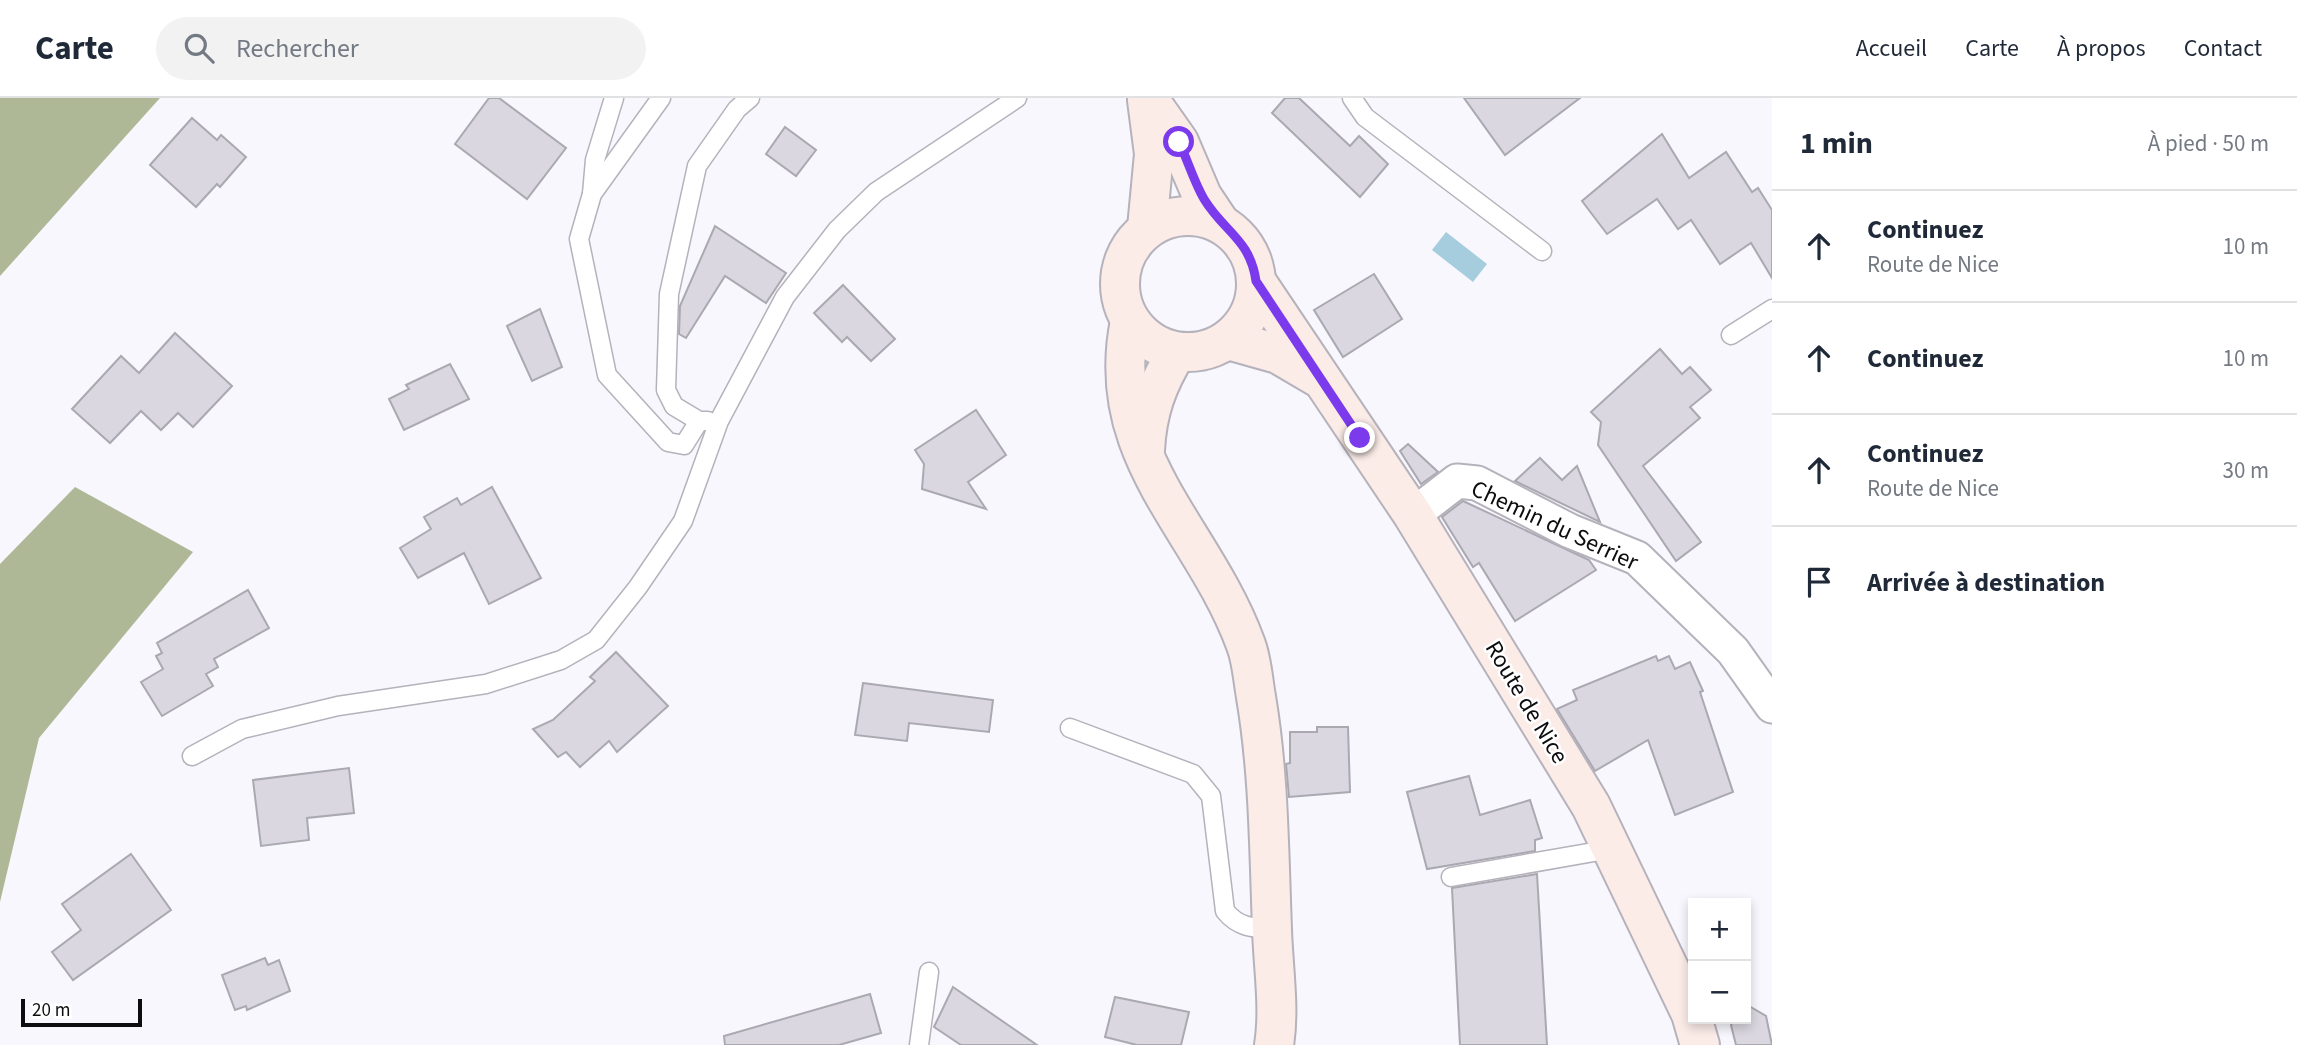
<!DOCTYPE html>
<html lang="fr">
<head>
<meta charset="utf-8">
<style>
	body { margin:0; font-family:"Source Sans 3",sans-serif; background:#f2f2f3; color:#1f2937 }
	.controls { position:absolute; right:21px; bottom:21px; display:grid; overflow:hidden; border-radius:0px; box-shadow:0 4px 10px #0003 }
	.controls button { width:63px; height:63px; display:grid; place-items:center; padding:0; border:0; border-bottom:2px solid #e0e1e3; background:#fff; color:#1f2937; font:35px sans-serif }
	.scale { position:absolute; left:21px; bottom:18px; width:121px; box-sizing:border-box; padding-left:7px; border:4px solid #0d0d0f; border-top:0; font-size:19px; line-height:24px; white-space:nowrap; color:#0d0d0f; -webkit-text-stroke:5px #fff; paint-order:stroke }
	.stop { position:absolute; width:21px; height:21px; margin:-16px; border:5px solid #7c3aed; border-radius:50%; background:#fff }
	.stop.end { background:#7c3aed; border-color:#fff; box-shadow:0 2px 7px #0008 }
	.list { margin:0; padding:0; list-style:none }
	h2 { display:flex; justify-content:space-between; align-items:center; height:91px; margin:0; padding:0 28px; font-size:30px }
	h2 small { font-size:23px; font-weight:400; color:#747a83 }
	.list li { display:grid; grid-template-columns:46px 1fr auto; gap:21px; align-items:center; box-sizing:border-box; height:112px; padding:0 28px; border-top:2px solid #e0e1e3 }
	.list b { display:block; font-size:26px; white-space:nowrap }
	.list p { margin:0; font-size:23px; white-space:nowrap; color:#747a83 }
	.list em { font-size:23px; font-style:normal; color:#747a83 }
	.icon { flex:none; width:38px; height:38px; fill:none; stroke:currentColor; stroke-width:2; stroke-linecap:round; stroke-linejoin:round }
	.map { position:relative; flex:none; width:1772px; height:947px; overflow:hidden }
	header { display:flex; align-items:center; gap:42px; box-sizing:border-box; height:98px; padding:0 35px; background:#fff; border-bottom:2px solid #e0e1e3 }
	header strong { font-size:33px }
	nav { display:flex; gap:38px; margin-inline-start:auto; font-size:24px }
	.search { width:490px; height:63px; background:#f2f2f3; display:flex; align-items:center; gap:18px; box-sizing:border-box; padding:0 24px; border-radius:38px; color:#747a83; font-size:26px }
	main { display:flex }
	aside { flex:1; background:#fff }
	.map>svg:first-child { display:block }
	.forest { fill:#afb896 }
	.water { fill:#a6cdde }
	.building { fill:#dad7e0; stroke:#aaa8b0; stroke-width:2 }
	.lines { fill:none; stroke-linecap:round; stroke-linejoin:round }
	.service-casing { stroke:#b5b2bb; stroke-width:21 }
	.minor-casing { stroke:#b5b2bb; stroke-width:37 }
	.secondary-casing { stroke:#b5b2bb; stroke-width:42 }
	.service { stroke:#fff; stroke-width:18 }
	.minor { stroke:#fff; stroke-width:33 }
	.secondary { stroke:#fbece8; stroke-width:38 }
	.route { stroke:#7c3aed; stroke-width:9 }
	.labels { text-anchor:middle; stroke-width:5; stroke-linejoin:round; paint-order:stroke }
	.street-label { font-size:24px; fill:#0d0d0f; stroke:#fff }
</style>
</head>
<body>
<header>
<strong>Carte</strong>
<div class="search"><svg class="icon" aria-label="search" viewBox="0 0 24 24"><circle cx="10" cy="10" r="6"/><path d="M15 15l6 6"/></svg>Rechercher</div>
<nav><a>Accueil</a><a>Carte</a><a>À propos</a><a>Contact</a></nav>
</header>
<main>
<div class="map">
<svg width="1772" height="947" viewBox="0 0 1772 947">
	<rect width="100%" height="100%" fill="#f8f7fe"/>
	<g class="forest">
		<polygon points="0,0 160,0 0,178"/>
		<polygon points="75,389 193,454 39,640 0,804 0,466"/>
	</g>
	<polygon class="water" points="1446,134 1487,166 1473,184 1432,152"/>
	<g class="building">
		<polygon points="489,0 499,0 566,50 527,101 455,46"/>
		<polygon points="1285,0 1299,0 1350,48 1359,38 1388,66 1360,99 1272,15"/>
		<polygon points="1464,0 1580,0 1505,57"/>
		<polygon points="192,20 217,42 221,37 246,59 220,89 217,86 196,109 150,67"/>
		<polygon points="785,29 816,52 796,78 766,56"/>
		<polygon points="1662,36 1689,80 1726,54 1752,94 1758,90 1772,112 1772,180 1751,145 1720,166 1691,122 1678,131 1657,101 1607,136 1582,103"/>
		<polygon points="715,128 786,175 766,205 725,178 686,240 679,236 680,208"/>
		<polygon points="1374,176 1402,221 1343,259 1314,212"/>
		<polygon points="843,187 895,241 871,263 847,239 842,244 814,215"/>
		<polygon points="540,211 562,269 532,283 507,228"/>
		<polygon points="175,235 232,288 193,329 178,315 161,332 141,313 110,345 72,311 121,258 139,275"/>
		<polygon points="1660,251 1682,276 1690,269 1711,292 1690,309 1700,320 1643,368 1701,444 1676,463 1598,347 1601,324 1591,314"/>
		<polygon points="450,266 469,301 404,332 389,301 409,291 406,287"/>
		<polygon points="976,312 1006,357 968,384 986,411 922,391 924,366 915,352"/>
		<polygon points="1408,346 1438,374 1421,386 1400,353"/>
		<polygon points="1540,360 1562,382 1577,368 1600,424 1515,383"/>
		<polygon points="492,389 541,480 489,506 464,455 418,480 400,450 431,431 424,419 457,400 461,407"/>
		<polygon points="1463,403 1589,462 1596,472 1515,523 1479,465 1473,469 1442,419"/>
		<polygon points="248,492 269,530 214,561 218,569 206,576 213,588 162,618 141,584 163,571 156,558 162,555 157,545"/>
		<polygon points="616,554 668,608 617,654 609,643 580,669 566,654 558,659 533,631 553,622 595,583 590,579"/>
		<polygon points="1656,558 1658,563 1669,558 1675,571 1690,564 1703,593 1700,594 1733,694 1675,717 1648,642 1595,673 1557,611 1577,602 1573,592"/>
		<polygon points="863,585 993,602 989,634 909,625 907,643 855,637"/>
		<polygon points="1317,629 1348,629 1350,694 1289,699 1286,666 1290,665 1290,634 1317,634"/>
		<polygon points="349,670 354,715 307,720 309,742 261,748 253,682"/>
		<polygon points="1469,678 1480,717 1530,702 1542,740 1535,742 1535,753 1427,771 1407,694"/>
		<polygon points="131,756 171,812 73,882 52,854 81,832 62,806"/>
		<polygon points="1537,776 1547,947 1460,947 1452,790"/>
		<polygon points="265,860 268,867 279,862 290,893 247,912 246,908 235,912 222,877"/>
		<polygon points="953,889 1037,947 961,947 934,929"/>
		<polygon points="870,896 881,935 839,947 725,947 724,938"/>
		<polygon points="1115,899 1189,914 1181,947 1137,947 1105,939"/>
		<polygon points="1749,908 1766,918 1772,947 1736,947 1731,927 1734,921 1746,921 1746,910"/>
	</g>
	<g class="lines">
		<defs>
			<g id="service">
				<polyline points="661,0 592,96 579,141 607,277 668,344 684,347 699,323"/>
				<polyline points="1352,0 1365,19 1542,153"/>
				<polyline points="592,96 595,62 614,0"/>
				<polyline points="1731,237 1772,211"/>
				<polyline points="708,323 699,323 674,308 666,292 669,196 697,68 737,11 750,0"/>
				<path d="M 1070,630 L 1193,676 L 1211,698 L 1225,813 C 1238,829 1252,830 1272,831"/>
				<polyline points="192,658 242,631 338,608 486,586 561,562 596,542 638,489 683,423 719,323 785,199 837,132 876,94 1017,0"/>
				<polyline points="1451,779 1611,751"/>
				<polyline points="919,947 929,874"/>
			</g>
			<polyline id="minor" points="1413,417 1457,383 1477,385 1570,433 1637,460 1733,553 1772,608"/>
			<g id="secondary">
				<polyline points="1148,0 1179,44 1202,98 1220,125"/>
				<polyline points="1147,2 1154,56 1147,130"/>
				<circle cx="1188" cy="186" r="68"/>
				<polyline points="1256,183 1413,417 1591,708 1691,916 1700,947"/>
				<path d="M 1130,223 C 1102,360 1203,429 1246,547 C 1252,563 1253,582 1256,599 C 1269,676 1269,753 1272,831 C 1273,868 1280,910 1274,947"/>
				<polyline points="1228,242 1278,256 1317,279"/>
				<path d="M 1145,352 C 1147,314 1157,286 1177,254"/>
			</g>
		</defs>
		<use href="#service" class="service-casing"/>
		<use href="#minor" class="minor-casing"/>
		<use href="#secondary" class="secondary-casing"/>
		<use href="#service" class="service"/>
		<use href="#minor" class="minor"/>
		<use href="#secondary" class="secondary"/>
	</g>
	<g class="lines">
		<path class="route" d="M 1179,44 C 1188,63 1194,84 1204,101 C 1224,134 1250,141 1256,183 L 1360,340"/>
	</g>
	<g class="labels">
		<g class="street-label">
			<text transform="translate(1555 427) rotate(25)" y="8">Chemin du Serrier</text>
			<text transform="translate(1527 604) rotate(59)" y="8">Route de Nice</text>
		</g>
	</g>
</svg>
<div class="controls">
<button>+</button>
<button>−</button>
</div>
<div class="scale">20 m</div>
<div class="stop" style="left:1179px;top:44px"></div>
<div class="stop end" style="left:1360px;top:340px"></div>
</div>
<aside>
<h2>1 min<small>À pied · 50 m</small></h2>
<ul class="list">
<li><svg class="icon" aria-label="ahead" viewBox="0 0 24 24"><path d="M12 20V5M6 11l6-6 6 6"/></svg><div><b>Continuez</b><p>Route de Nice</p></div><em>10 m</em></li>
<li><svg class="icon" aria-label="ahead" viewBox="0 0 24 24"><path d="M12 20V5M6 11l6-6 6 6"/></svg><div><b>Continuez</b></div><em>10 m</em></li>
<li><svg class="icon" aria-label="ahead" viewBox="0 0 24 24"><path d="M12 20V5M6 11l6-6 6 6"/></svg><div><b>Continuez</b><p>Route de Nice</p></div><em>30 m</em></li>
<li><svg class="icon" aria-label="arrive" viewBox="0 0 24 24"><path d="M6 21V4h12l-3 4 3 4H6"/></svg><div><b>Arrivée à destination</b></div></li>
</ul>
</aside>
</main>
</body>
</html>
